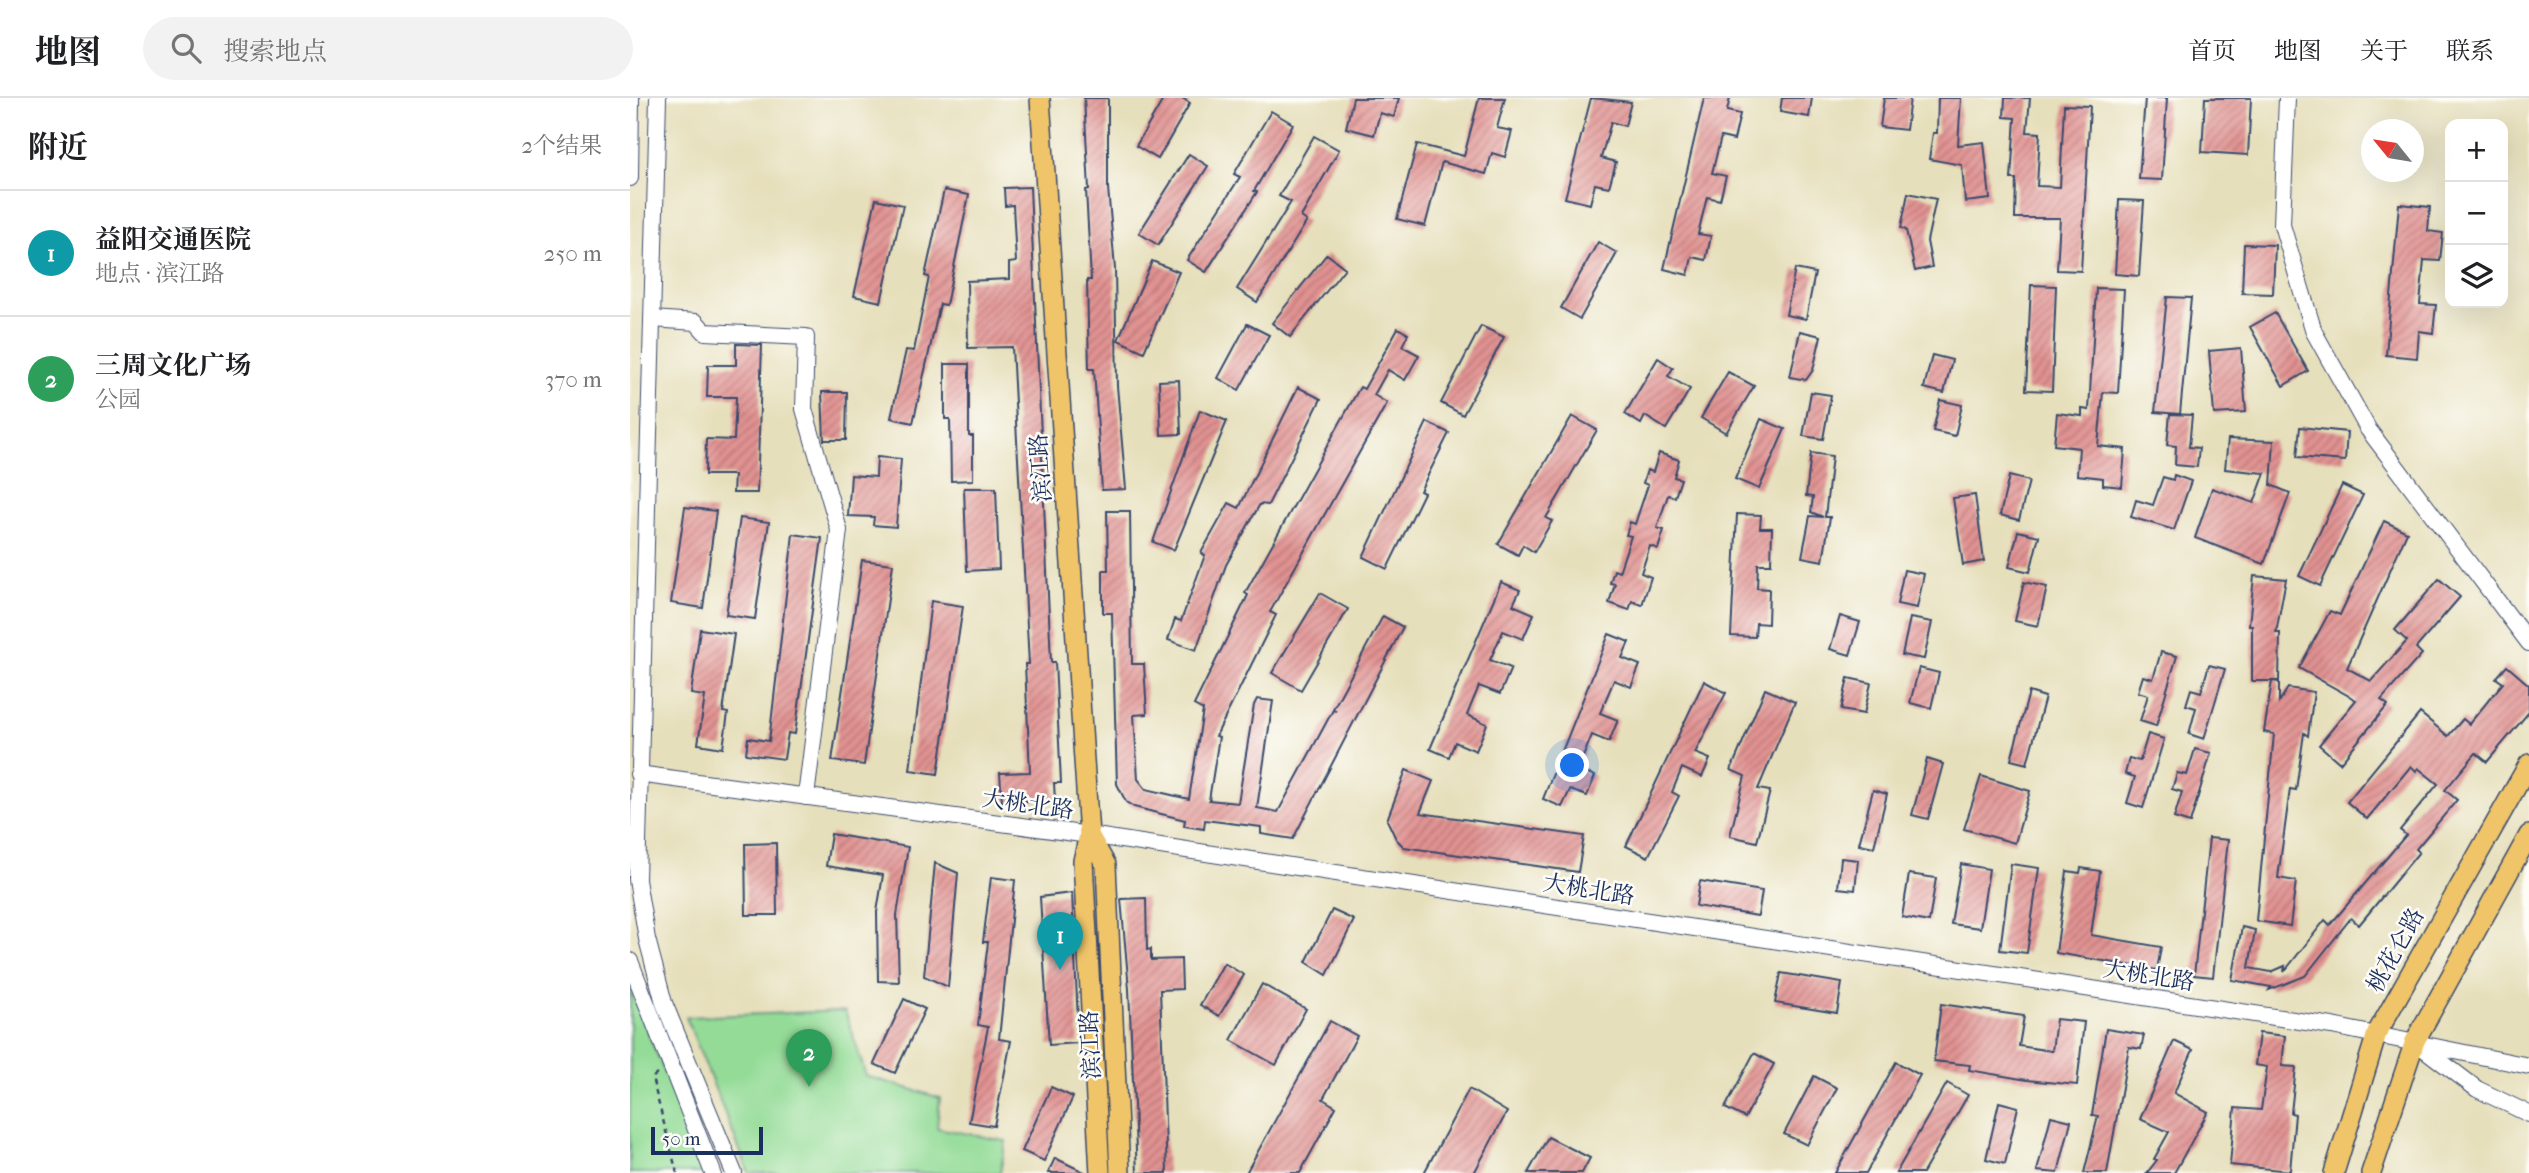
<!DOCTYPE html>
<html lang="zh">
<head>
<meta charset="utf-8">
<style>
	body { margin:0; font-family:"IM FELL French Canon","Noto Serif SC",serif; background:#f2f2f2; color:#202124 }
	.controls { position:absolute; right:21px; top:21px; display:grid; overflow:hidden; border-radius:14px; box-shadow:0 7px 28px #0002 }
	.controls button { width:63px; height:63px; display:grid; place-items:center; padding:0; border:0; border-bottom:2px solid #e0e0e0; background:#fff; color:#202124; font:35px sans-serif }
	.compass { position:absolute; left:1731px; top:21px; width:63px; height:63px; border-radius:50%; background:#fff; box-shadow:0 7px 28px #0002; rotate:300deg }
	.scale { position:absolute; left:21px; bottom:18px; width:112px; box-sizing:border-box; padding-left:7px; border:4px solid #1b2f5e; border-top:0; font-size:19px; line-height:24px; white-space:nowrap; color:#1b2f5e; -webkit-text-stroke:5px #fdfcf7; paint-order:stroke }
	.you { position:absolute; left:943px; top:668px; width:24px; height:24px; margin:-18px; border:5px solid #fff; border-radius:50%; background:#1a73e8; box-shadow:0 0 0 10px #1a73e833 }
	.badge { display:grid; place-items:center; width:46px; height:46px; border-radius:50%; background:#d93025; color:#fff; font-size:23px; font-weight:700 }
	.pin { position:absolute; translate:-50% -58px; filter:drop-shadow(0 2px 4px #0008) }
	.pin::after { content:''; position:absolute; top:37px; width:24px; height:21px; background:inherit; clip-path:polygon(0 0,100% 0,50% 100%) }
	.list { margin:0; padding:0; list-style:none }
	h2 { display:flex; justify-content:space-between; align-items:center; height:91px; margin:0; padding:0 28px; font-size:30px }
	h2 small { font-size:23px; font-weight:400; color:#757577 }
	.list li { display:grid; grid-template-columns:46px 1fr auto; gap:21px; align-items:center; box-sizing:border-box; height:126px; padding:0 28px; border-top:2px solid #e0e0e0 }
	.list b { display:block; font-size:26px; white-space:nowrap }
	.list p { margin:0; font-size:23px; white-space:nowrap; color:#757577 }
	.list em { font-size:23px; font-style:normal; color:#757577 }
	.icon { flex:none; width:38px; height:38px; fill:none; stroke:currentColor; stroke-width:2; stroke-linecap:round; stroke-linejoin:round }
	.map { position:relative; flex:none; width:1899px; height:1075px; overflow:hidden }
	header { display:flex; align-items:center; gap:42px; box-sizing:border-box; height:98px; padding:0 35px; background:#fff; border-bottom:2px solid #e0e0e0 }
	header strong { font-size:33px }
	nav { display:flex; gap:38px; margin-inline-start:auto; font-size:24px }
	.search { width:490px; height:63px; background:#f2f2f2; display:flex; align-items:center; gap:18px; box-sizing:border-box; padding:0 24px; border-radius:38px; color:#757577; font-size:26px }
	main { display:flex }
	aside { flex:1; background:#fff }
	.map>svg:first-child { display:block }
	.green { fill:#93db96; stroke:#57857a; stroke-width:2 }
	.building { fill:url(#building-hatch) }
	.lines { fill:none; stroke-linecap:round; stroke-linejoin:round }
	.minor-casing { stroke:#39496c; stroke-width:18 }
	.major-casing { stroke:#39496c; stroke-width:22 }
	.path { stroke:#39496c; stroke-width:2.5; stroke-dasharray:5 5; stroke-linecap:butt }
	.minor { stroke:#fff; stroke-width:16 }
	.major { stroke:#f0c469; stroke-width:19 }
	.labels { text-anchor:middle; stroke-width:5; stroke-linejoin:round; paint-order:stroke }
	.street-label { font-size:23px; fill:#1b2f5e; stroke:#fdfcf7 }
</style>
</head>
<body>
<header>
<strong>地图</strong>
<div class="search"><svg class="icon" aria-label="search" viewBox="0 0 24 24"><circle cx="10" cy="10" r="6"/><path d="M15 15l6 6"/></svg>搜索地点</div>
<nav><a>首页</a><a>地图</a><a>关于</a><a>联系</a></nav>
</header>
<main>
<aside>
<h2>附近<small>2个结果</small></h2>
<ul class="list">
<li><span class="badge" style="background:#0f9aa8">1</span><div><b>益阳交通医院</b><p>地点 · 滨江路</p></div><em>250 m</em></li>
<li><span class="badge" style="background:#2e9e5b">2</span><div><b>三周文化广场</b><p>公园</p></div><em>370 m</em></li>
</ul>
</aside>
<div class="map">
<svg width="1899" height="1075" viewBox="0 0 1899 1075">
	<defs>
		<pattern id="building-hatch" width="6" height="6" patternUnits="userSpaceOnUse" patternTransform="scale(1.75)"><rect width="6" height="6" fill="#e19291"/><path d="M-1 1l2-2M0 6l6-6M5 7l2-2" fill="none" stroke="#b6787a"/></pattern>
	</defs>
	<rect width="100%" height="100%" fill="#fdfcf7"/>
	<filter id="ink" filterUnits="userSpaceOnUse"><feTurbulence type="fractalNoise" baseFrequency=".0143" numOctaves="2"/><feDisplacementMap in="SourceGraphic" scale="14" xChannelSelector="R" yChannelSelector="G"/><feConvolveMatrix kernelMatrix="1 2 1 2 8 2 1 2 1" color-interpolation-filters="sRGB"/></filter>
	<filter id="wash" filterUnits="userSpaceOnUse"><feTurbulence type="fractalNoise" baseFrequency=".00686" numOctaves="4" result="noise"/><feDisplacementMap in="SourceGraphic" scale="28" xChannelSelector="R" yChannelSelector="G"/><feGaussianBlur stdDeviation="1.57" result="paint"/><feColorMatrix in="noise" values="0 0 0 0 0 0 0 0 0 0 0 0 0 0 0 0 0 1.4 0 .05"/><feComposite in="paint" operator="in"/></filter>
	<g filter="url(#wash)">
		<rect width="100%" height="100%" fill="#e6dfbb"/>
		<g class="green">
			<polygon points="0,891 76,1075 0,1075"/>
			<polygon points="215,913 236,978 310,1000 307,1030 376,1043 370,1075 119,1075 56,919"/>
		</g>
		<g id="blocks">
			<g class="building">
				<polygon points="454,0 478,0 478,90 485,171 487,288 496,391 472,392 464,271 459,271 457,182 461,182 456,92 459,91"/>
				<polygon points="534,0 552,0 560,5 528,61 506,48"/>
				<polygon points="723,0 769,0 764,19 750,15 744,37 716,30"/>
				<polygon points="849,0 875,0 867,30 882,33 875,59 862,55 856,76 812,64 795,128 767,121 787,46 834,58"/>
				<polygon points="961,0 1001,4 995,28 981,24 971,60 986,64 979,89 965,86 960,106 935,100"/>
				<polygon points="1074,0 1100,0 1097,13 1110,16 1104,42 1091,39 1082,75 1096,78 1090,102 1077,99 1068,136 1081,138 1076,162 1062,159 1058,177 1034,171"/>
				<polygon points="1152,0 1182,0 1179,19 1150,14"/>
				<polygon points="1254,0 1280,0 1276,32 1250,29"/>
				<polygon points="1308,0 1331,0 1328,47 1354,44 1360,101 1335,104 1332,67 1299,61 1303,35 1307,35"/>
				<polygon points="1375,0 1400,0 1397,34 1410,35 1407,88 1430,89 1434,7 1460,8 1451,173 1427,172 1430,120 1385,120 1386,81 1381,81 1385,20 1374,19"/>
				<polygon points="1515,0 1537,0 1532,82 1509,81"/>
				<polygon points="1575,0 1621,0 1618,57 1572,54"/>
				<polygon points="641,13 663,26 624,93 627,94 576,174 557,162 610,79 604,76"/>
				<polygon points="684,38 709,52 671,119 677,123 627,204 607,191 661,104 649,98"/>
				<polygon points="559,56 578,68 528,147 509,135"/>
				<polygon points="400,89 421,564 425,564 431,685 424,685 425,702 372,704 370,675 400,674 395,566 399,566 382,249 338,250 337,183 379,181 379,165 386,164 383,107 375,108 374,90"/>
				<polygon points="314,92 339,97 316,207 310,206 283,325 261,320 276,252 284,253 299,179 295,178"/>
				<polygon points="1278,95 1306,101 1297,143 1302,169 1285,173 1276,132 1271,130"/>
				<polygon points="246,101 273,107 251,204 224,198"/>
				<polygon points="1489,102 1514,103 1509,178 1485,176"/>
				<polygon points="1769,106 1800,109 1798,133 1813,135 1810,163 1794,162 1790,206 1806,207 1803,235 1789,233 1787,260 1756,257"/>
				<polygon points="968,144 987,155 950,221 931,210"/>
				<polygon points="1614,146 1645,147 1643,196 1612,195"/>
				<polygon points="697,156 715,170 660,239 642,225"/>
				<polygon points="522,163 549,174 514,254 488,242"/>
				<polygon points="1165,171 1185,175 1176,221 1156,217"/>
				<polygon points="1401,187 1426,188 1422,293 1396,292"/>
				<polygon points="1466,190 1494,191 1488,295 1473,294 1468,348 1495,351 1492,389 1473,387 1473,380 1447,377 1449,350 1424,347 1427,315 1452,318 1452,311 1459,312"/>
				<polygon points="1537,199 1561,200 1550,316 1525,314"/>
				<polygon points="1645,215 1678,273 1653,288 1620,229"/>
				<polygon points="617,226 639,237 609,292 588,280"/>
				<polygon points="851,228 874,239 833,317 811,305"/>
				<polygon points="768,230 778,236 772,248 789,257 775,282 758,272 744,297 757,305 640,514 646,517 586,638 589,639 579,702 608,705 624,607 627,601 643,603 627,710 648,714 703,612 706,613 703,611 753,518 773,529 663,741 631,736 631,729 575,722 574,731 554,728 555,722 504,709 496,704 487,686 482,515 473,515 473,472 478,472 477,413 500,413 502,566 514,566 517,616 504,617 508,681 516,691 559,701 573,612 564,607 618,497 615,495 730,289 734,291"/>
				<polygon points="1170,233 1191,238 1183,272 1176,282 1160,279"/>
				<polygon points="106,246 132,247 127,395 103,395 104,377 75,377 76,341 104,342 106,299 77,299 78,267 106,267"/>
				<polygon points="1611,250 1616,314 1584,316 1579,253"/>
				<polygon points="1302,257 1322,262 1314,295 1294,290"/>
				<polygon points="1028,260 1043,270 1038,278 1060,291 1036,331 1015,318 1011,326 995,316"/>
				<polygon points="315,266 339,266 339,338 343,338 343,382 321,383 320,321 315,321"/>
				<polygon points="1098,274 1124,288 1096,335 1071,320"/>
				<polygon points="549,282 551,336 531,337 529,283"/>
				<polygon points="668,289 691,301 638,407 630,406 596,467 566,552 538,542 545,521 551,523 575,457 571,455 599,405 609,410"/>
				<polygon points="192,294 217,294 216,342 194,342"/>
				<polygon points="1181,294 1201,297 1193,341 1173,338"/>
				<polygon points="1310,302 1332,307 1325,338 1303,333"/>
				<polygon points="570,312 597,323 544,452 523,444"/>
				<polygon points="1540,316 1562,317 1559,349 1569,350 1567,369 1545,367 1546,348 1537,347"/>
				<polygon points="942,318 967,332 916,420 922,423 904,454 893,447 888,457 868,446"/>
				<polygon points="1131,321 1155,331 1129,391 1105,381"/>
				<polygon points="797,324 819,335 790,393 794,395 757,471 733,459"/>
				<polygon points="1670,329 1717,334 1715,363 1667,359"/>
				<polygon points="1598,341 1644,343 1641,387 1660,395 1634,466 1565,440 1582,390 1624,405 1635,375 1595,371"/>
				<polygon points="1029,355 1049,362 1044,379 1051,381 1045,399 1038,397 1027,430 1034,432 1028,451 1020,448 1011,475 1021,479 1012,507 1002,503 999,512 979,505 985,486 980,485 984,472 989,474 1001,438 996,437 1000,424 1005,426 1018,387 1013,385 1017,372 1023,374"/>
				<polygon points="1181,355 1202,358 1195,419 1200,419 1193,463 1172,459 1180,418 1193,419 1181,414 1183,399 1176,398"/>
				<polygon points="247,359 271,361 266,429 243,427 244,419 218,418 221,377 246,379"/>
				<polygon points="1544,377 1561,383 1544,432 1501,419 1506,402 1523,407 1533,379 1543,382"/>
				<polygon points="1379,378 1399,383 1389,422 1370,417"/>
				<polygon points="1712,387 1733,397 1690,488 1669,478"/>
				<polygon points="334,390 366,390 369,471 337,473"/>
				<polygon points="1345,397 1354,463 1333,467 1323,400"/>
				<polygon points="55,409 86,413 73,510 41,505"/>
				<polygon points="1107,416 1131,417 1130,430 1142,430 1141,466 1128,466 1127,490 1139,491 1138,526 1126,525 1125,539 1101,538"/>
				<polygon points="110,420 139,424 125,521 96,517"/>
				<polygon points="1754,423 1777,434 1717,570 1741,583 1777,543 1765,532 1809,481 1830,499 1786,550 1792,556 1751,602 1758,607 1710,665 1689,647 1726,602 1669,570 1700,513 1710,517"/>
				<polygon points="1388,433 1409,438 1400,474 1379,469"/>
				<polygon points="163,436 192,440 165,636 158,635 154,661 116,656 118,640 139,643"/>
				<polygon points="232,462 263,466 234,667 202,663"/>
				<polygon points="1274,472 1294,476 1287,510 1267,506"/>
				<polygon points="1624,478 1656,481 1646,535 1650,535 1649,583 1643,583 1649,584 1649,604 1658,590 1684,594 1678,638 1674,635 1666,692 1660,691 1648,780 1666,783 1660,828 1626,823 1644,636 1634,634 1642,583 1622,583 1622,527 1619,527"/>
				<polygon points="871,484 890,492 883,507 904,516 893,541 873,533 860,562 881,570 870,596 849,588 837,617 857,626 846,653 825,644 819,659 800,651"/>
				<polygon points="1394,484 1417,489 1408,528 1385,523"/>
				<polygon points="690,495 718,511 671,592 642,575"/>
				<polygon points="301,503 333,508 308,676 280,672"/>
				<polygon points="1210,518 1230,524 1220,557 1200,551"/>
				<polygon points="1280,520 1302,524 1294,561 1272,557"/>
				<polygon points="70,531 104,536 93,614 98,615 93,650 68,646 75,598 61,596"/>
				<polygon points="979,536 999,544 992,560 1010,567 1001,589 984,582 970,615 988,622 979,644 962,637 948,671 965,678 957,698 940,692 932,709 913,701"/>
				<polygon points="1531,554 1547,558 1526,628 1510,623 1518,597 1508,594 1513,578 1523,581"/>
				<polygon points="1579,567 1595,571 1574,641 1559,636 1566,610 1556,607 1561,591 1571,594"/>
				<polygon points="1877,568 1899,587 1899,614 1857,664 1846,655 1815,692 1827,702 1786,751 1789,754 1729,827 1721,820 1675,878 1639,892 1641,889 1602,882 1612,829 1625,832 1619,870 1641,874 1655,868 1654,874 1695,822 1700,827 1776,737 1770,732 1808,686 1788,670 1786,673 1781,668 1737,721 1717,704 1790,615 1818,638 1833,621 1839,626 1873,585 1866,580"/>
				<polygon points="1289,570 1309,575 1301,610 1280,605"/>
				<polygon points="1218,580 1241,585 1234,616 1211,612"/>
				<polygon points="1074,583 1096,595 1065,655 1080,661 1072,679 1052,670 1042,694 1049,698 1018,759 996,748"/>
				<polygon points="1135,591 1165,604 1128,691 1140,693 1127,744 1100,738 1115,678 1101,672"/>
				<polygon points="1399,594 1415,599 1397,666 1381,662"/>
				<polygon points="1518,636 1534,641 1513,710 1497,705 1505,679 1495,676 1499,660 1510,663"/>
				<polygon points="1565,651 1581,655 1560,725 1544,720 1552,694 1542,691 1547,675 1557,677"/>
				<polygon points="1297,661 1313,666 1298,721 1282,717"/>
				<polygon points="776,672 803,683 790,715 954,738 948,774 774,749 766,741 757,722"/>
				<polygon points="1351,678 1400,693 1385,745 1334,731"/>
				<polygon points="1243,692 1257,696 1244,749 1229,746"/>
				<polygon points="201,736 278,749 267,817 269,884 248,883 247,814 253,777 196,768"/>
				<polygon points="1579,740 1598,742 1583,879 1564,877"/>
				<polygon points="146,745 147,817 116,817 115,746"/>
				<polygon points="1211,760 1228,762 1225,792 1208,790"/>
				<polygon points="305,765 328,775 318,889 294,878"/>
				<polygon points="1331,766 1359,771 1350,830 1321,826"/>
				<polygon points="1381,766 1409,770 1397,855 1370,852"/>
				<polygon points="1451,770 1470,773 1461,837 1531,849 1527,872 1426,855 1437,773 1450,775"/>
				<polygon points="1279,776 1306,780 1299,824 1272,819"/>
				<polygon points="361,779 385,782 369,941 381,943 364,1028 339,1024 358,929 348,927 358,844 353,844"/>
				<polygon points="1070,783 1132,793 1128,818 1066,808"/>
				<polygon points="442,795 449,945 419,947 410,799"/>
				<polygon points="516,800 517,852 521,851 521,862 551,861 552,891 530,892 537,1075 507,1075 499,891 491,801"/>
				<polygon points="702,812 724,822 697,877 676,864"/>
				<polygon points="594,865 614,877 589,918 570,907"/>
				<polygon points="1151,875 1212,885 1207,915 1145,905"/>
				<polygon points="632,886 676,911 646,967 601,942"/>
				<polygon points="274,901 295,911 265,975 244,966"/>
				<polygon points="1311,906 1394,918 1389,948 1422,953 1426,921 1454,924 1447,987 1397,982 1339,972 1340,967 1304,963"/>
				<polygon points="700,923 727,938 693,1001 706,1009 670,1075 616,1075"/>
				<polygon points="1476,931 1514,937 1511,951 1499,949 1477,1075 1454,1075 1468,1018 1462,1017"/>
				<polygon points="1629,935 1655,938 1652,968 1666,969 1661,1015 1665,1016 1660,1073 1600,1067 1605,1010 1631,1012 1637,969 1625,967"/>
				<polygon points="1544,943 1563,952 1544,995 1578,1014 1544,1075 1517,1075 1527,1062 1524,1061 1539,1034 1510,1021"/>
				<polygon points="1124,955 1144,966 1115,1020 1095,1010"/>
				<polygon points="1266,964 1290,977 1236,1075 1205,1075"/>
				<polygon points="1184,978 1207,990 1177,1047 1154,1036"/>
				<polygon points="1317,985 1338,997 1293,1075 1266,1075"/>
				<polygon points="421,989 443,999 414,1063 392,1053"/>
				<polygon points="839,991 877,1014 844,1075 794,1075"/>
				<polygon points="1369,1004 1388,1009 1375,1066 1356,1061"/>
				<polygon points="1421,1018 1441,1023 1428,1075 1407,1073"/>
				<polygon points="918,1039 960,1060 952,1075 898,1075"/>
				<polygon points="425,1060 456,1075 418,1075"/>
			</g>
		</g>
	</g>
	<g filter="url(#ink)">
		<use href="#blocks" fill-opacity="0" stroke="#39496c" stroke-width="2"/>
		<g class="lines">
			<defs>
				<g id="minor">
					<polyline points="28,0 7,782 17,841 34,905 104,1075"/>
					<polyline points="1657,0 1652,127 1684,234 1738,331 1899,545"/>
					<polyline points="0,80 1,0"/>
					<polyline points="22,221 66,224 75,234 176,239 174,311 209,432 176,699"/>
					<polyline points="8,676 459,737 1702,928 1899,968"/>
					<polyline points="0,863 83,1075"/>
					<polyline points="1789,947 1847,991 1899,1016"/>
				</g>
				<g id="major">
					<polyline points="410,0 459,737"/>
					<polyline points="470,1075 453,763 459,737 476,767 490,1075"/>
					<polyline points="1704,1075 1747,935 1899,666"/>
					<polyline points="1741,1075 1785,943 1899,737"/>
				</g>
			</defs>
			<use href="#minor" class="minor-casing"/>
			<use href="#major" class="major-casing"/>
			<polyline class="path" points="27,976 22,980 47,1075"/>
			<use href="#minor" class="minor"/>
			<use href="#major" class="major"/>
		</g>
	</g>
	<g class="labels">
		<g class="street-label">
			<text transform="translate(410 370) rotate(-94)" y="8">滨江路</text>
			<text transform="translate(398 706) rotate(8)" y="8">大桃北路</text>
			<text transform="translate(959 791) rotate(9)" y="8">大桃北路</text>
			<text transform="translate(1765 852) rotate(-61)" y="8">桃花仑路</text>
			<text transform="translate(1519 877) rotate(9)" y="8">大桃北路</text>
			<text transform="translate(460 947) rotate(-93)" y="8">滨江路</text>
		</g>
	</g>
</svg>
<div class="controls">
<button>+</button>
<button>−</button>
<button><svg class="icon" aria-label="layers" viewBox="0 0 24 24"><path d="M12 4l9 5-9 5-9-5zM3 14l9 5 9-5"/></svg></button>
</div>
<svg class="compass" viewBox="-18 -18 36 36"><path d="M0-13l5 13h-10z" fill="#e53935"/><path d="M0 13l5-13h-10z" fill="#757577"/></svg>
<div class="scale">50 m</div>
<div class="you"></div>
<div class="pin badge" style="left:430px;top:872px;background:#0f9aa8">1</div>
<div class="pin badge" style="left:179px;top:989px;background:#2e9e5b">2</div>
</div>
</main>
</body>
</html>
